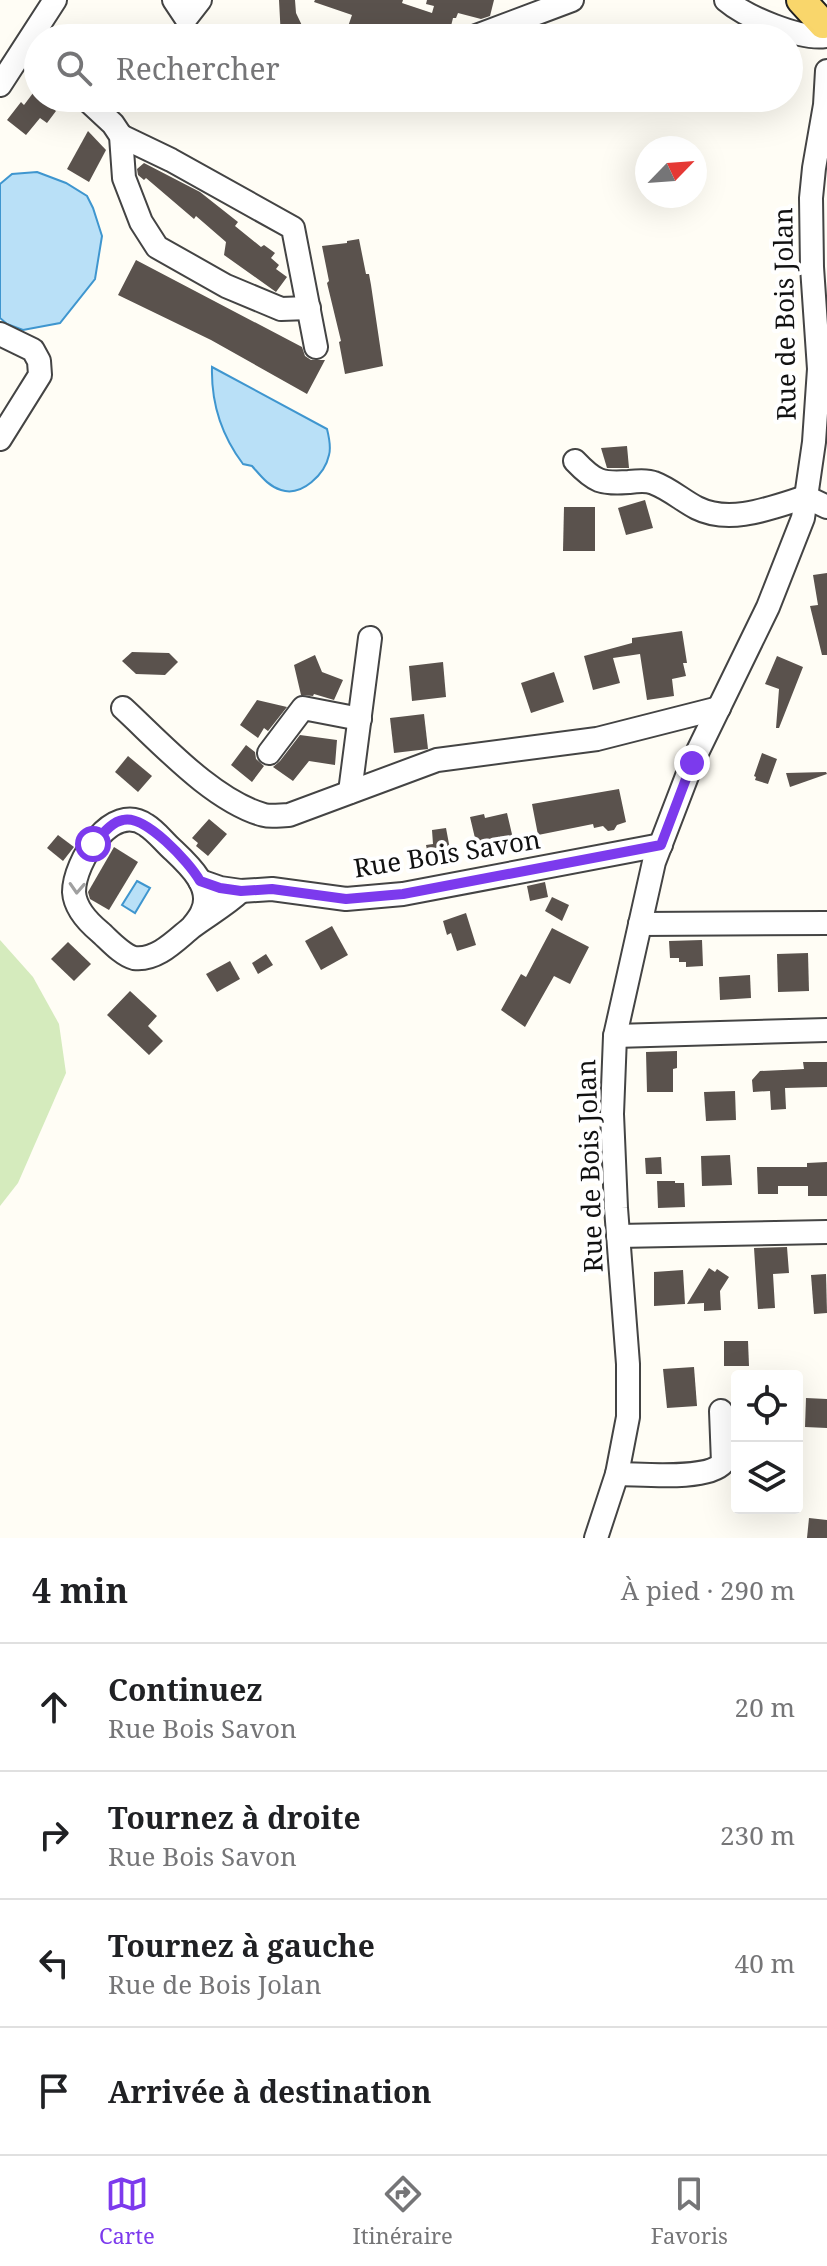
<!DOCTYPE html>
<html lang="fr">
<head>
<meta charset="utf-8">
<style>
	body { margin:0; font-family:"Noto Serif",serif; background:#f2f2f2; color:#202124 }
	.controls { position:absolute; right:24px; bottom:24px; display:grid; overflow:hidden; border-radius:8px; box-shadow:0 8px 32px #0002 }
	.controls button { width:72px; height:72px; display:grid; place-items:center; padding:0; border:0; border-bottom:2px solid #e0e0e0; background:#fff; color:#202124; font:40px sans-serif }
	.compass { position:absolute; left:635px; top:136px; width:72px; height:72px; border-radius:50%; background:#fff; box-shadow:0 8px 32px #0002; rotate:65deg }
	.stop { position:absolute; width:24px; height:24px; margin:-18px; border:6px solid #7c3aed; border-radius:50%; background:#fff }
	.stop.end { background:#7c3aed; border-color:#fff; box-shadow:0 2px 8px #0008 }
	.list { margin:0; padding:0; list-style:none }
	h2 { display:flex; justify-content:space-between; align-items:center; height:104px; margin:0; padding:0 32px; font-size:34px }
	h2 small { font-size:26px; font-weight:400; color:#757577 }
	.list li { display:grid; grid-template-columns:52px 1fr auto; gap:24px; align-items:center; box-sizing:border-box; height:128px; padding:0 32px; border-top:2px solid #e0e0e0 }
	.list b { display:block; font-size:30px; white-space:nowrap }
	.list p { margin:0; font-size:26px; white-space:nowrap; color:#757577 }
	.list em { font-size:26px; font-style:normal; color:#757577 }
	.icon { flex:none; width:44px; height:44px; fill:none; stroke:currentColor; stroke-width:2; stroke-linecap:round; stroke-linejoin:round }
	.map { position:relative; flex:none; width:827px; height:1538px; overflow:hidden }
	.search { position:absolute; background:#fff; box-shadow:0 8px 32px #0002; left:24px; right:24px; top:24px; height:88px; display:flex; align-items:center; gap:20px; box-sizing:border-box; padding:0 28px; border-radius:44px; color:#757577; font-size:30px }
	.sheet { height:616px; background:#fff }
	nav { display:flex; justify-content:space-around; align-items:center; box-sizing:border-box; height:112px; border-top:2px solid #e0e0e0; background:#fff; font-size:22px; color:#757577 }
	nav a { display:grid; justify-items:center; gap:4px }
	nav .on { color:#7c3aed }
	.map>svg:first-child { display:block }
	.green { fill:#d5ebbd }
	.water { fill:#b9e0f7; stroke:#3f96cf; stroke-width:2 }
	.building { fill:#5a524d }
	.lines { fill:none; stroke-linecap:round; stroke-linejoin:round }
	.minor-casing { stroke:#444; stroke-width:26 }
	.major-casing { stroke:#222; stroke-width:32 }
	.minor { stroke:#fff; stroke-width:22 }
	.major { stroke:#f9d66b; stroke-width:28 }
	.oneway { stroke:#a0a0a0 }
	.route { stroke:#7c3aed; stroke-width:10 }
	.labels { text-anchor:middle; stroke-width:8; stroke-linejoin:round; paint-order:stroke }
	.street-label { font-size:26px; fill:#111; stroke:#fff }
</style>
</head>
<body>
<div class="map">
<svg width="827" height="1538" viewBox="0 0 827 1538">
	<rect width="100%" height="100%" fill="#fffdf5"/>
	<polygon class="green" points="0,940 33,977 59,1024 66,1073 18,1183 0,1206"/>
	<g class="water">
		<polygon points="37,172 66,183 87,196 93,208 102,236 95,279 60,323 23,330 7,324 0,318 0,184 12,174"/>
		<path d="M 212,367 L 327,429 C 329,437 331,448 329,455 C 325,474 302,497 281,490 C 268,486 261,476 252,466 L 243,464 C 222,436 211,403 212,367 Z"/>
		<polygon points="137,881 150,888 135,913 122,905"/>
	</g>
	<g class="building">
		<polygon points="279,0 295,0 296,13 308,38 281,38"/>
		<polygon points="315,0 403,0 402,3 432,13 434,6 426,4 427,0 494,0 490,16 481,19 458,13 456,18 453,18 448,38 344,38 352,15 314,2"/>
		<polygon points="33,93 56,111 47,123 40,118 26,135 7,120 21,102 24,105"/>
		<polygon points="88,131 106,150 89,182 67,169"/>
		<polygon points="144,163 200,192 238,222 235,226 261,247 264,245 275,253 271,258 279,265 276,269 287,277 276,292 224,255 226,242 196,216 194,219 146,178 144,180 138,175 137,169"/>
		<polygon points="359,239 366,274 369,274 371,285 383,366 345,374 339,342 341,341 327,283 329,281 322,246 347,243 347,241"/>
		<polygon points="136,260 302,347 305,356 311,360 325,360 307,394 211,340 118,295"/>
		<polygon points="627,446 629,468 607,468 601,448"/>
		<polygon points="645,500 653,528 626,535 618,508"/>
		<polygon points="564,507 595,507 595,551 563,551"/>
		<polygon points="827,573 827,655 822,655 810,606 818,605 813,575"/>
		<polygon points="682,631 687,663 683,663 686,676 672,679 674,696 647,700 640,654 613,658 620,683 593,690 584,656 632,643 632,638"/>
		<polygon points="132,652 169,653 178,662 165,675 136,674 122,661"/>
		<polygon points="315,655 322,672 343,680 334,700 314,694 313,696 301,695 294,665"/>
		<polygon points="777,656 803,667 779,728 776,728 779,689 765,684"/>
		<polygon points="443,662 446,697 412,701 409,666"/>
		<polygon points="554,672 564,702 531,713 521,683"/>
		<polygon points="257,700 287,707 268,731 264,728 258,738 240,725"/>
		<polygon points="424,714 428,749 394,753 390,718"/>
		<polygon points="300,735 337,740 335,765 309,761 293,781 273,767 280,761"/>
		<polygon points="246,745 255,752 256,759 264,766 252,782 231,765"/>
		<polygon points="762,753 777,759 768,784 755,780 756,777 754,776"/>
		<polygon points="128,756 152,776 138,792 115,772"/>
		<polygon points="826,772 827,774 790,787 786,773"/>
		<polygon points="619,789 626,822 617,825 614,830 608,831 603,826 594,828 593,824 538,835 532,804"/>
		<polygon points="507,813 515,847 479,855 470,817 484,814 485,818"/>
		<polygon points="209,819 227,834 208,856 196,846 198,843 192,838"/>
		<polygon points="446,828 452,860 430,864 426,845 433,844 432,830"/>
		<polygon points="58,835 74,847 63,861 47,848"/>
		<polygon points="114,847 138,862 109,910 90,899 88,892"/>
		<polygon points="545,882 548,897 530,901 527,886"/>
		<polygon points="552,897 569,905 562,921 545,911"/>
		<polygon points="466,913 476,945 457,951 451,933 447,935 443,921"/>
		<polygon points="332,926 348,955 321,970 305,941"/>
		<polygon points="552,928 589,947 570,984 554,976 525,1027 501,1010 521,974 526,977"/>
		<polygon points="702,940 703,966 686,967 686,962 679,962 679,958 670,958 669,941"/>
		<polygon points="68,942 91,964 74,981 51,959"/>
		<polygon points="808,953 809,991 778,992 777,954"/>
		<polygon points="266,954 273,965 258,974 252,963"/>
		<polygon points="230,961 240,979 217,992 206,974"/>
		<polygon points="750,975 751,998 720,1000 719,977"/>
		<polygon points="130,991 157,1016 148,1026 163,1041 149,1055 107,1015"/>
		<polygon points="677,1051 677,1068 673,1069 673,1092 647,1092 646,1052"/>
		<polygon points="803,1062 827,1062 827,1087 785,1088 786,1109 771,1110 770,1091 753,1092 752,1080 760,1071 804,1069"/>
		<polygon points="735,1091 736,1120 706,1121 704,1092"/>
		<polygon points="730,1155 732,1185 702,1186 701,1156"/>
		<polygon points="661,1157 662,1174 646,1174 645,1158"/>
		<polygon points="827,1162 827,1196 808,1196 808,1186 778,1186 778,1194 758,1194 757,1167 807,1167 807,1163"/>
		<polygon points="657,1181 675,1181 675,1183 684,1183 685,1207 658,1208"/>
		<polygon points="787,1247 789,1273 773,1274 775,1308 758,1309 754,1248"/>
		<polygon points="709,1268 715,1272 717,1269 729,1277 720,1291 721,1310 704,1311 704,1303 687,1304"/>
		<polygon points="683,1270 685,1304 654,1306 654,1272"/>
		<polygon points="826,1274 827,1313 814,1314 811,1275"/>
		<polygon points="724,1341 748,1341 749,1366 724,1366"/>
		<polygon points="694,1367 697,1406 667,1408 663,1369"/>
		<polygon points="806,1398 827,1399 827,1428 805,1427"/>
		<polygon points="809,1518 827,1520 827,1538 807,1538"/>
	</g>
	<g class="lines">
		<defs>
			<g id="minor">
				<polyline points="174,0 186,18 200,0"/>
				<path d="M 726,0 C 746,17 800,40 826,36"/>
				<polyline points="471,38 572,0"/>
				<polyline points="0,85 55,0"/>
				<polyline points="85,98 113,124 121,136 124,178 141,222 157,247 226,286 281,309 309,308"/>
				<polyline points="121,136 171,160 293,228 316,347"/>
				<polyline points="0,334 33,350 39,361 40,375 0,439"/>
				<path d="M 575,461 C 595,482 601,484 629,482 C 637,481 647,480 654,483 C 670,489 683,501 697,508 C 731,525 773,507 806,497 L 827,507"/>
				<path d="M 123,708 C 161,743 213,801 264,815 C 271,817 281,815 289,815 L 437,760 L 597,739 L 719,708"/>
				<polyline points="269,753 303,708 360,719"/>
				<polyline points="350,792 370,638"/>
				<polyline points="200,881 220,888 241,891 272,889 346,899 403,894 661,845"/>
				<polyline points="640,924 827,923"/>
				<path d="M 192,927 C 195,923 200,917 202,912 C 214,888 189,865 173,850 C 164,842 156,831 146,825 C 112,801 74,862 74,892 C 75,908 88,922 100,932 C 109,940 122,955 134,958 C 157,961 176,940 192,927 C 208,915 226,905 241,891"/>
				<polyline points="615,1036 827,1030"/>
				<polyline points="618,1236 827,1232"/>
				<path d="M 617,1474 C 642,1474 707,1481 723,1463 L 721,1411"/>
				<polyline points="596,1538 617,1474 628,1417 628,1364 616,1208 612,1114 615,1036 654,862 692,763 768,607 803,518 814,442 819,369 812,267 811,198 814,168 825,105 827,71"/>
			</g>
			<polyline id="major" points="801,0 823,24"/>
		</defs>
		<use href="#minor" class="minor-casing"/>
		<use href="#major" class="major-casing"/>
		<use href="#minor" class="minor"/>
		<use href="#major" class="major"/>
	</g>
	<defs><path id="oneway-chevron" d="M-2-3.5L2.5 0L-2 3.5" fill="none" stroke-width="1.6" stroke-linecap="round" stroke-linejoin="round" transform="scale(2)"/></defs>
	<use class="oneway" href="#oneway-chevron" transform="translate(77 888) rotate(93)"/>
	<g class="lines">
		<path class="route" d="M 93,844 C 101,836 111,822 123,820 C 145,814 189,862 200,881 L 220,888 L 241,891 L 272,889 L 346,899 L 403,894 L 661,845 L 692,763"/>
	</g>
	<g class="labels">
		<g class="street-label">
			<text transform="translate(785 314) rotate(-91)" y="9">Rue de Bois Jolan</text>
			<text transform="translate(447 854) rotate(-9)" y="9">Rue Bois Savon</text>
			<text transform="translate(590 1166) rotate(-92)" y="9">Rue de Bois Jolan</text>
		</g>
	</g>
</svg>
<div class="controls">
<button><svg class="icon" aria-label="locate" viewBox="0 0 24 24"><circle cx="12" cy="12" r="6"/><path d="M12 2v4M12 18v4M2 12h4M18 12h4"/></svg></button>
<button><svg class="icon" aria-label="layers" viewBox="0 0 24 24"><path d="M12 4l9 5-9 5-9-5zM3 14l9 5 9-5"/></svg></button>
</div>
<svg class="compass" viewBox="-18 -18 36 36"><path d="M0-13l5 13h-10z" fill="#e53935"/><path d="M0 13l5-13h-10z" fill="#757577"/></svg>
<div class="stop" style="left:93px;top:844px"></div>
<div class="stop end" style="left:692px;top:763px"></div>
<div class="search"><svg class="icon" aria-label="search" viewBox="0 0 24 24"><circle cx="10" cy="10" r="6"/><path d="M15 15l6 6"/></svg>Rechercher</div>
</div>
<section class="sheet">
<h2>4 min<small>À pied · 290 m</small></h2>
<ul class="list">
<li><svg class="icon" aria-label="ahead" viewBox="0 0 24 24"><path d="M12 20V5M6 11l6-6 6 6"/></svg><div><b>Continuez</b><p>Rue Bois Savon</p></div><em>20 m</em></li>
<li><svg class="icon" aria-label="right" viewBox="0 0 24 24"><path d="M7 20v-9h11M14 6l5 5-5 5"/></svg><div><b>Tournez à droite</b><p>Rue Bois Savon</p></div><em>230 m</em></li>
<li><svg class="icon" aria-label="left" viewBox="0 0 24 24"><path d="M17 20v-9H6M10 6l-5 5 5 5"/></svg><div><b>Tournez à gauche</b><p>Rue de Bois Jolan</p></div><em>40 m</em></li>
<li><svg class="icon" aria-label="arrive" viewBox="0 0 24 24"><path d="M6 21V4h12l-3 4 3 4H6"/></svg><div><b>Arrivée à destination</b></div></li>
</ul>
</section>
<nav>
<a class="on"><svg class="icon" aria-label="map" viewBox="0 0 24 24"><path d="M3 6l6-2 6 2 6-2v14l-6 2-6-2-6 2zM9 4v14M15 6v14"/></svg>Carte</a>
<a><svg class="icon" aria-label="directions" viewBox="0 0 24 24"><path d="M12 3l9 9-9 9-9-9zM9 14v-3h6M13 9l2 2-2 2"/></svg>Itinéraire</a>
<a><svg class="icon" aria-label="saved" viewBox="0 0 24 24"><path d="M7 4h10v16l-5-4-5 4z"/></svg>Favoris</a>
</nav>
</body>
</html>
